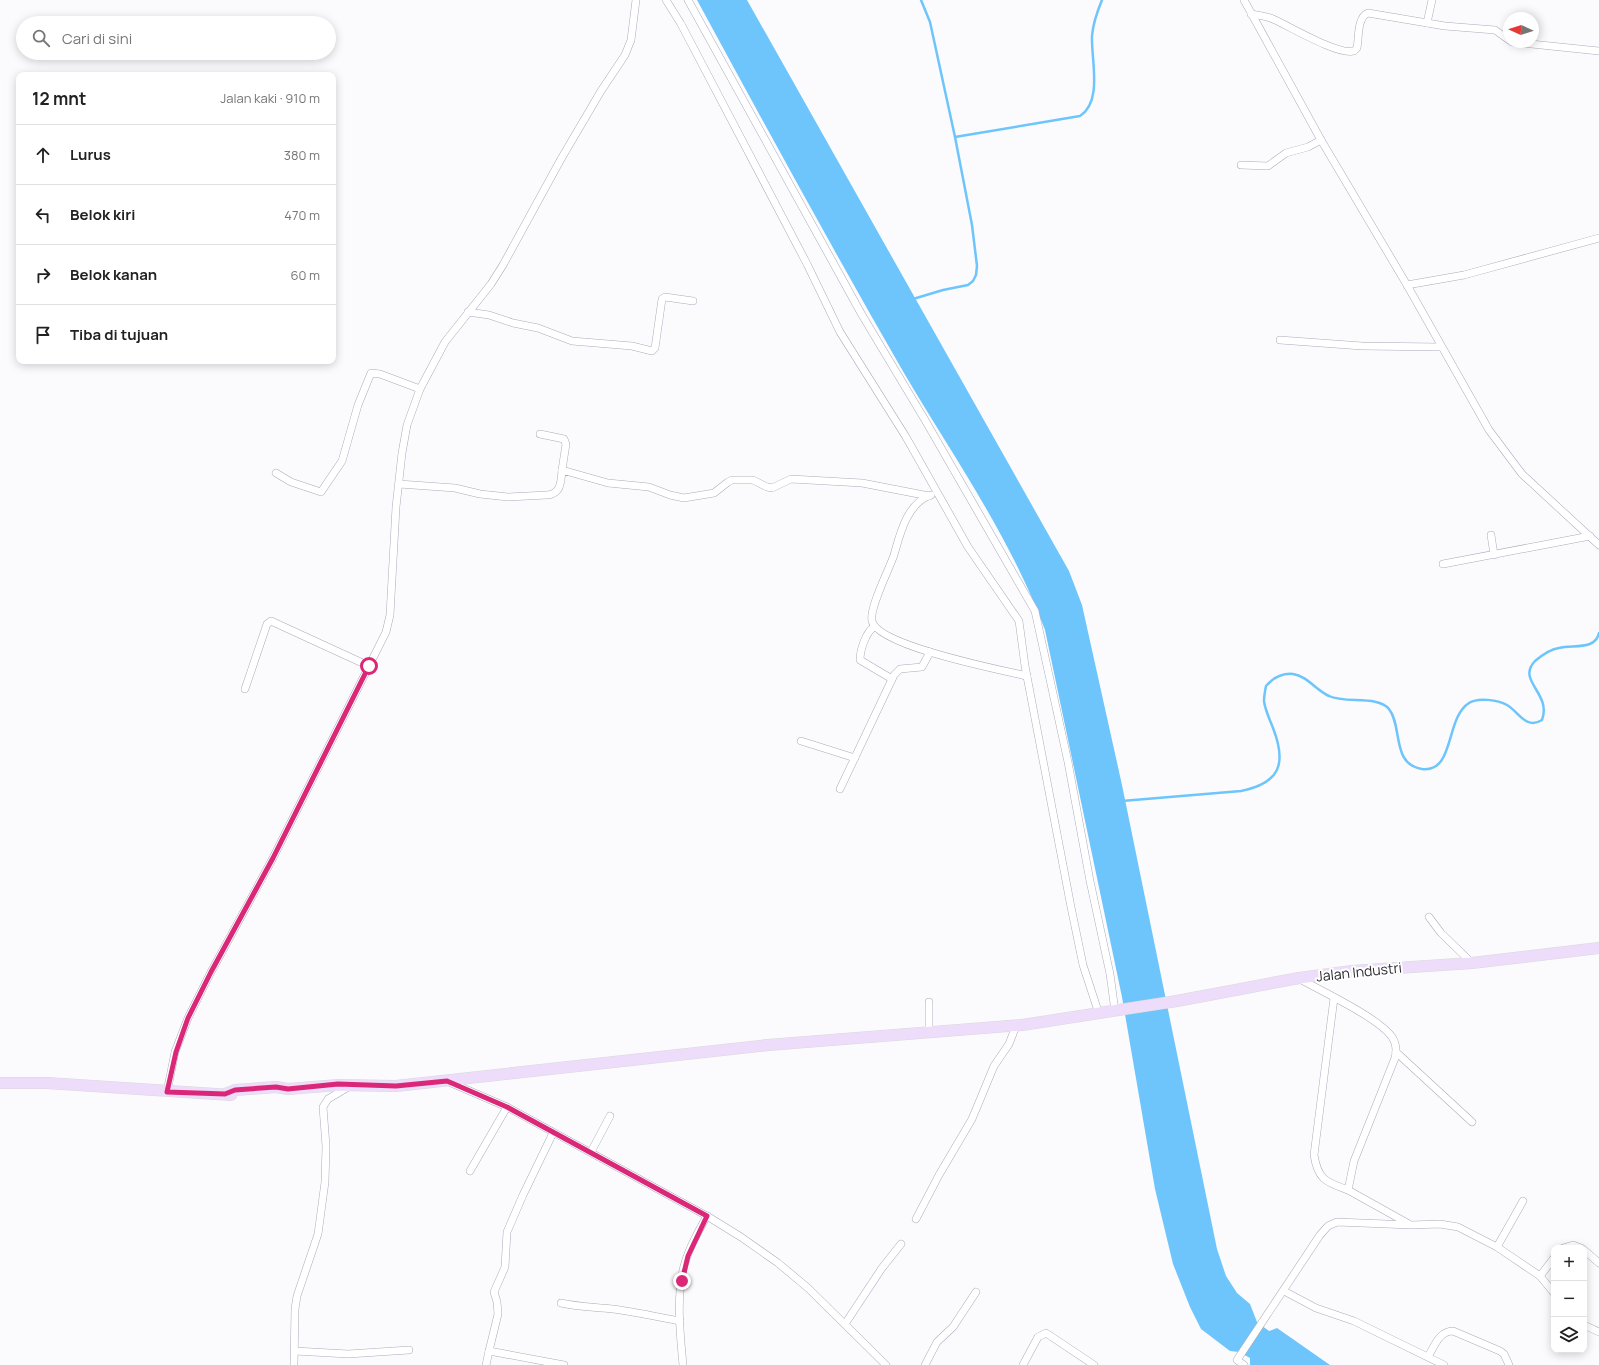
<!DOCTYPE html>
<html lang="id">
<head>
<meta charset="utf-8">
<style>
	body { margin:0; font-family:Manrope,sans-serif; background:#f2f2f2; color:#222 }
	.controls { position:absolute; right:12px; bottom:12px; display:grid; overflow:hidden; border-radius:8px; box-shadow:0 2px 10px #0003 }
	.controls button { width:36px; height:36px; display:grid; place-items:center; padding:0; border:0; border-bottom:1px solid #e0e0e0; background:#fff; color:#222; font:20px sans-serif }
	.compass { position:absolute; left:1503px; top:12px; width:36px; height:36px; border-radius:50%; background:#fff; box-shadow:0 2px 10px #0003; rotate:273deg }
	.stop { position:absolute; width:12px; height:12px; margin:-9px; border:3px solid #db2777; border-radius:50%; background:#fff }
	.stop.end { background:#db2777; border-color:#fff; box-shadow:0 1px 4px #0008 }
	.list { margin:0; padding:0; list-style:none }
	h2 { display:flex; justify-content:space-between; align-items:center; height:52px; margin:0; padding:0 16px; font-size:17px }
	h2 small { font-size:13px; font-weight:400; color:#767676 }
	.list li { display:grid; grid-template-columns:26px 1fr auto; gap:12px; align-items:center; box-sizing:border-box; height:60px; padding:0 16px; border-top:1px solid #e0e0e0 }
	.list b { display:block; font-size:15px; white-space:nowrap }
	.list em { font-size:13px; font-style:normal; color:#767676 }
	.icon { flex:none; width:22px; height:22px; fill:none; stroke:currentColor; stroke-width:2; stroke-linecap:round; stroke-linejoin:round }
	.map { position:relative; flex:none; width:1599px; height:1365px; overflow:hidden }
	.search { position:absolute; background:#fff; box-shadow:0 2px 10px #0003; left:16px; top:16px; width:320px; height:44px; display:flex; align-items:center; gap:10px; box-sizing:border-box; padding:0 14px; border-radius:22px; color:#767676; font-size:15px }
	.panel { position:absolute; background:#fff; box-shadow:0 2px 10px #0003; left:16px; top:72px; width:320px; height:292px; border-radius:8px }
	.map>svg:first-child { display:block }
	.water { fill:#6dc5fc }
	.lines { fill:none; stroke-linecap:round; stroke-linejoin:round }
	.stream { stroke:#6dc5fc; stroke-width:2.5 }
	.street-casing { stroke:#ababbd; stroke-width:8 }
	.primary-casing { stroke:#d9d9da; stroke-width:12 }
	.street { stroke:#fff; stroke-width:7 }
	.primary { stroke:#edddfb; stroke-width:11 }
	.route { stroke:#db2777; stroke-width:5 }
	.labels { text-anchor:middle; stroke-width:4; stroke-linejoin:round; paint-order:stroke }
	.street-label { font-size:14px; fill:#2a2a31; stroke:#fff }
</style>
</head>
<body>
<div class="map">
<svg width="1599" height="1365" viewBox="0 0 1599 1365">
	<rect width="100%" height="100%" fill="#fbfbfe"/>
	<path class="water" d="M 697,0 L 747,0 L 1069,571 L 1082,605 L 1122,785 L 1217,1249 L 1226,1276 L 1237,1293 L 1250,1304 L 1257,1322 L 1269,1331 L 1277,1328 L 1330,1365 L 1250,1365 L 1250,1358 L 1239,1352 L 1230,1351 L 1201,1329 L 1190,1307 L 1173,1264 L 1155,1189 L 1122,997 L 1045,630 C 1012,540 953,456 904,373 C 833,250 765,125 697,0 Z"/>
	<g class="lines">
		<g class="stream">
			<path d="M 955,137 L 1080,116 C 1103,101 1091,60 1092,36 C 1093,23 1097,12 1102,0"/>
			<polyline points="913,299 943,290 968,285 973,281 976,275 977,266 972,225 955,137 930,22 921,0"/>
			<path d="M 1122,801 L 1241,791 C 1280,783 1287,764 1273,728 C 1270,720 1265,710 1264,701 C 1264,696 1265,691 1266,686 C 1273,678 1282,673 1293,674 C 1307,676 1316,690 1329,696 C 1345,704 1378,695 1389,709 C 1403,727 1391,764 1422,769 C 1455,773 1445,718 1469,703 C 1478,697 1498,700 1507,705 C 1519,712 1526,730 1542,720 C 1552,693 1516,681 1535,661 C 1541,656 1551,649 1559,648 C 1572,644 1595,651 1599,633"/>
		</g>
		<defs>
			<g id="street">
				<polyline points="666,0 681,24 807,264 840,332 906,437 968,547 1019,621 1025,666 1071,907 1083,965 1099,1014"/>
				<polyline points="688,0 862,315 925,420 1035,611 1068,762 1090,881 1110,974 1115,1011"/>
				<polyline points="1244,0 1321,140 1407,285 1489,430 1522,474 1599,545"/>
				<path d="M 1251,14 C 1258,15 1266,16 1273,19 C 1289,26 1339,56 1354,51 L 1357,48 C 1359,38 1357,17 1368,13 L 1445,26 L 1495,30 L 1509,40"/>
				<polyline points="1427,23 1432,0"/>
				<polyline points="1512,42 1599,51"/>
				<polyline points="1241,165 1268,166 1286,153 1308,147 1321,140"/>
				<polyline points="1407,285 1464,275 1599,238"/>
				<polyline points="468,312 489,315 513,323 538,328 572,341 632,346 652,351 655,348 662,299 665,297 693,301"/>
				<polyline points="1280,340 1362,346 1440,347"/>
				<polyline points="540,434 564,439 566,444 562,470"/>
				<polyline points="276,473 291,482 321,492 342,461 358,405 371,373 380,374 420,389"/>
				<path d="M 399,484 L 455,488 L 480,494 L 508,497 L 547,495 C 561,494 561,482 562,470 L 608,483 L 649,487 L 670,495 L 684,498 L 714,493 L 728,482 L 732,480 L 753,480 L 767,487 L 772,488 L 791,479 L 862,483 L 929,496"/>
				<path d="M 931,495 C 907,503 900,534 894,555 C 889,570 869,608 872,621 C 878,646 1001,670 1027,676"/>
				<polyline points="1491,535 1494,555"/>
				<polyline points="1443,564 1590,536"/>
				<path d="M 874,627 C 866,632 860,650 860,660 L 892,679"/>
				<polyline points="245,689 267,624 271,621 369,666"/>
				<polyline points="801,741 855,758"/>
				<polyline points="840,789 894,675 900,669 922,667 930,652"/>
				<polyline points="1429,917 1441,933 1472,963"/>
				<path d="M 1300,979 C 1321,991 1379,1018 1392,1037 C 1396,1043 1397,1050 1395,1058 L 1354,1161 L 1348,1190 L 1409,1224"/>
				<path d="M 1334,998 L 1314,1155 C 1318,1180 1326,1182 1348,1190"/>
				<polyline points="929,1002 929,1033"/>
				<polyline points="1396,1052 1472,1122"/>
				<polyline points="449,1082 507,1107 707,1216 741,1237 778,1263 808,1288 886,1365"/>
				<polyline points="167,1092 175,1052 188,1018 211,972 273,858 386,632 390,615 396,507 402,453 407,425 420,389 445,342 491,284 503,265 561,159 601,91 625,55 631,40 636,0"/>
				<polyline points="553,1133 523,1195 507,1232 505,1267 494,1292 497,1302 498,1314 489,1351 564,1365"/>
				<polyline points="591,1152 610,1116"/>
				<polyline points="470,1171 507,1107"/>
				<polyline points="916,1219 939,1175 972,1119 994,1066 1009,1044 1016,1026"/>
				<polyline points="1497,1247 1523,1201"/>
				<polyline points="1563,1248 1573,1245 1581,1248"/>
				<polyline points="1584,1250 1599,1263"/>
				<polyline points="1540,1276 1554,1258"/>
				<polyline points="1284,1291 1316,1308 1354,1321 1444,1365"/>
				<path d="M 561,1303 C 578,1307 596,1307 613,1309 C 635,1312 658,1317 680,1321"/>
				<polyline points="845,1324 882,1268 901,1244"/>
				<polyline points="1584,1325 1599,1332"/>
				<polyline points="295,1351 348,1354 409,1350"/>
				<path d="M 1428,1357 C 1434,1347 1439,1331 1453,1331 L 1500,1351 L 1504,1354 L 1509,1365"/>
				<polyline points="294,1365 295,1309 297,1296 318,1234 325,1182 326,1146 323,1107 328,1099 350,1086"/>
				<polyline points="486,1365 489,1351"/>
				<path d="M 683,1365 C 680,1333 676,1297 684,1266 C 689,1248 698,1232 707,1216"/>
				<polyline points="925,1365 937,1342 953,1327 976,1292"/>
				<polyline points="1023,1365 1038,1337 1046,1333 1094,1365"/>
				<polyline points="1244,1365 1237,1360 1320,1235 1328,1226 1337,1222 1411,1225 1440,1224 1458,1227 1497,1247 1540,1276 1554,1293"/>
			</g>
			<g id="primary">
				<polyline points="0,1083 47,1083 231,1095"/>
				<polyline points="225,1094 235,1090 276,1087 288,1089 338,1085 396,1086 768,1045 1022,1025 1177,1001 1299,978 1352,971 1472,963 1599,948"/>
			</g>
		</defs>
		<use href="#street" class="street-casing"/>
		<use href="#primary" class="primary-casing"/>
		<use href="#street" class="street"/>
		<use href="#primary" class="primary"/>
	</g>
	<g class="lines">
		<polyline class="route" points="369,666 273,858 211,972 188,1018 176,1052 167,1092 225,1094 235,1090 276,1087 288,1089 338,1084 396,1086 447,1081 507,1107 707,1216 688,1256 682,1281"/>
	</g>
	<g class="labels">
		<g class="street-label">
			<text transform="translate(1359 972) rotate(-6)" y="5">Jalan Industri</text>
		</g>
	</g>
</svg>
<div class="controls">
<button>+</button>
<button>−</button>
<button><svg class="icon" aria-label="layers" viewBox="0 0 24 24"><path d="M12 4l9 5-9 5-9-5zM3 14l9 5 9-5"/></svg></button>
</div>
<svg class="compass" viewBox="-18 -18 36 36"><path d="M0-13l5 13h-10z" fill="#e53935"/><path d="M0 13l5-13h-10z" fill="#767676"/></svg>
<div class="stop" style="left:369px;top:666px"></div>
<div class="stop end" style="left:682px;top:1281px"></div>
<div class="search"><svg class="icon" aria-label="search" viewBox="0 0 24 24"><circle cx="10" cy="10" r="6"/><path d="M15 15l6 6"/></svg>Cari di sini</div>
<section class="panel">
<h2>12 mnt<small>Jalan kaki · 910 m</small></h2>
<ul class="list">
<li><svg class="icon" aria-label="ahead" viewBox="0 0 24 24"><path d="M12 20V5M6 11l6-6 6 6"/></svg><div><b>Lurus</b></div><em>380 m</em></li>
<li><svg class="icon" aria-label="left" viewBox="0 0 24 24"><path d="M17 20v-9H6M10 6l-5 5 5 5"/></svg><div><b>Belok kiri</b></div><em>470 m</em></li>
<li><svg class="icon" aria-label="right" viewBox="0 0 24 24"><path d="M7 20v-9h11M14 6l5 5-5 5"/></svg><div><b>Belok kanan</b></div><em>60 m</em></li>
<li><svg class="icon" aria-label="arrive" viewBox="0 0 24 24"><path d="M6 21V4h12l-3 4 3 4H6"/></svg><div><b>Tiba di tujuan</b></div></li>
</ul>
</section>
</div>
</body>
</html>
